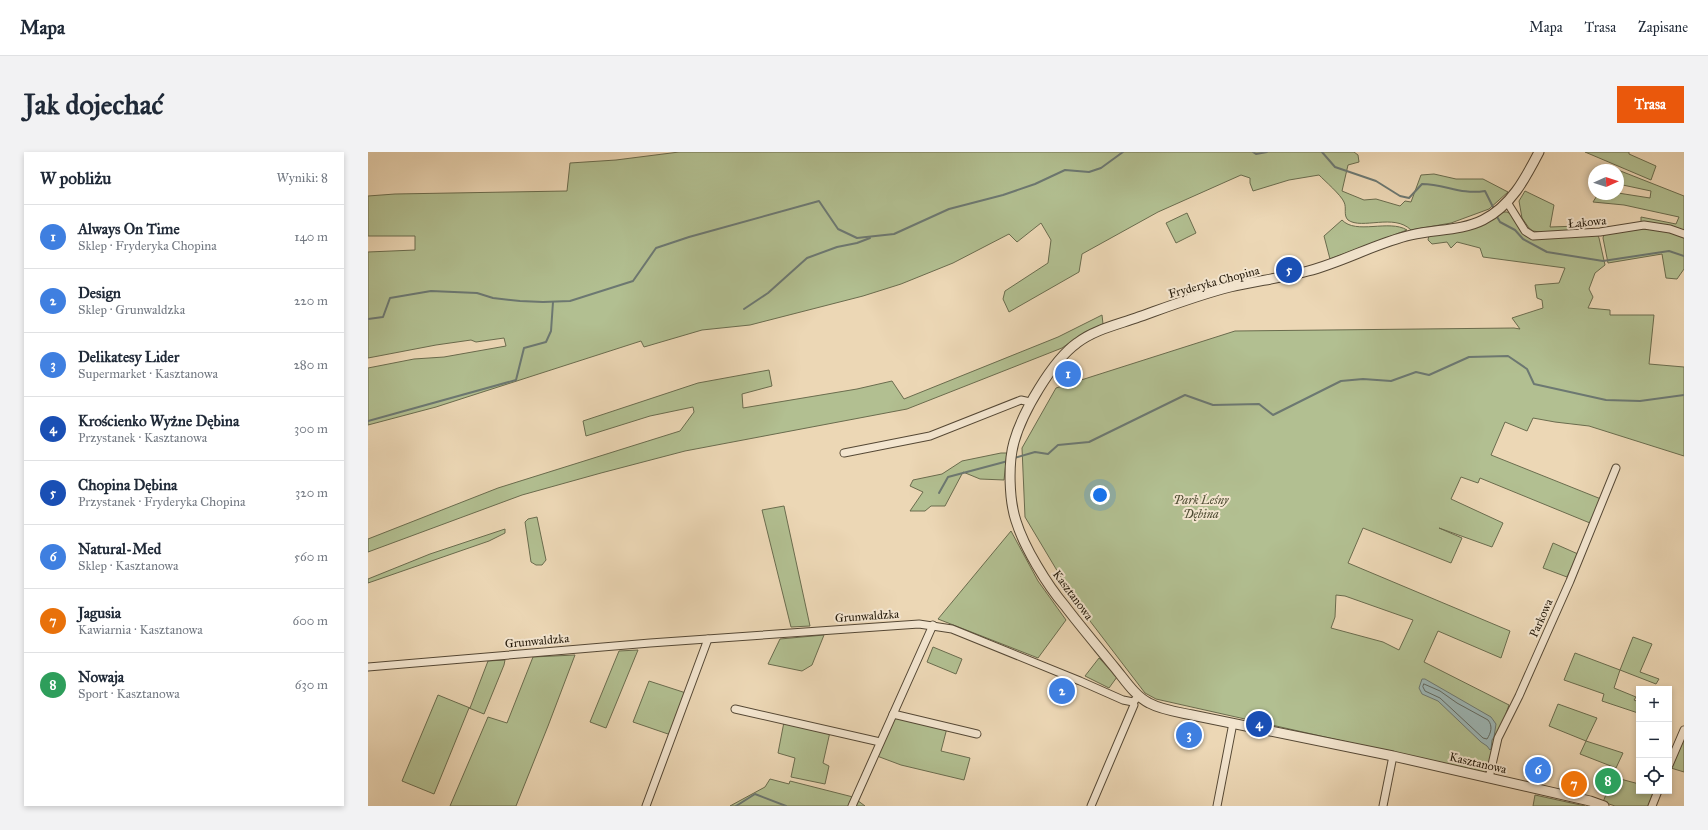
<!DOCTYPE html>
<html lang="pl">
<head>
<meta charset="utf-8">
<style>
	body { margin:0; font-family:"IM FELL Great Primer",serif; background:#f2f2f3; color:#1f2937 }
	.controls { position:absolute; right:12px; bottom:12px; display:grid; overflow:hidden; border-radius:0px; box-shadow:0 2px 6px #0003 }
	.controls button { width:36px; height:36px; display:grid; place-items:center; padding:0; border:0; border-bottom:1px solid #e0e1e3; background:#fff; color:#1f2937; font:20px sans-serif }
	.compass { position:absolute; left:1220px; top:12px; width:36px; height:36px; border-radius:50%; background:#fff; box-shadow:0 2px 6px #0003; rotate:87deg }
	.you { position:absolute; left:732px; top:343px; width:14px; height:14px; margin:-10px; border:3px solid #fff; border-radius:50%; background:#1a73e8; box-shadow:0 0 0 6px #1a73e833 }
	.badge { display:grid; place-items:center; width:26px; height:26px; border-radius:50%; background:#ea580c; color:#fff; font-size:13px; font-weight:700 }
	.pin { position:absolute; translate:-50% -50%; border:2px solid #fff; box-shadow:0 1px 4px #0006 }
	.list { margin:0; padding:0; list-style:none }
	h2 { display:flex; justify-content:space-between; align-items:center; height:52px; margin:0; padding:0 16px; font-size:17px }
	h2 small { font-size:13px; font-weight:400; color:#747a83 }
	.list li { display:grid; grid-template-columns:26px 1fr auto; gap:12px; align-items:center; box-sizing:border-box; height:64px; padding:0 16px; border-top:1px solid #e0e1e3 }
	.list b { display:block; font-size:15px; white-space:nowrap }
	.list p { margin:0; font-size:13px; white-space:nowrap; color:#747a83 }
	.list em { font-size:13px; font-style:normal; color:#747a83 }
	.icon { flex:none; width:22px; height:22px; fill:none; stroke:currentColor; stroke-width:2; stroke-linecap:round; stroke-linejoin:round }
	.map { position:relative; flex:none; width:1316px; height:654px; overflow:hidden; border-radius:0px }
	header { display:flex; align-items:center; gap:24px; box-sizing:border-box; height:56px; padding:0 20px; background:#fff; border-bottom:1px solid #e0e1e3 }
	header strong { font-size:19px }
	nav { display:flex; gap:22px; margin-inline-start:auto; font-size:14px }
	.intro { display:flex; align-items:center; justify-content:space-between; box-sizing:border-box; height:96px; padding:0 24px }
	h1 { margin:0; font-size:28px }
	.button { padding:10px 18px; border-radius:0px; background:#ea580c; color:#fff; font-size:14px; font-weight:700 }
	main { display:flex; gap:24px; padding:0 24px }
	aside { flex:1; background:#fff; border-radius:0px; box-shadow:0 2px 6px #0003 }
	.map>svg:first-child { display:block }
	.green { fill:#b2bf91; stroke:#6a6c4e; fill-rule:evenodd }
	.water { fill:#9cb7b7; stroke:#6c7872 }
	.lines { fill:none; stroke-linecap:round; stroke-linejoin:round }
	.shore { stroke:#606860; stroke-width:1 }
	.stream { stroke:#6c7872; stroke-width:2 }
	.minor-casing { stroke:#554835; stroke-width:9 }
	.tertiary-casing { stroke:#554835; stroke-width:11 }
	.minor { stroke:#f3e5cf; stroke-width:7 }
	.tertiary { stroke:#f3e5cf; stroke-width:9 }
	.labels { text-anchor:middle; stroke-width:4; stroke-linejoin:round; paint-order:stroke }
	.street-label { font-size:12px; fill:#23190a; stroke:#f3e5cf }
	.park-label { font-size:12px; font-style:italic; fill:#4e4b32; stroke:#f3e5cf }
</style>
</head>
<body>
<header>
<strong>Mapa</strong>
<nav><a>Mapa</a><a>Trasa</a><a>Zapisane</a></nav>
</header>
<div class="intro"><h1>Jak dojechać</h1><a class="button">Trasa</a></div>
<main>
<aside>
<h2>W pobliżu<small>Wyniki: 8</small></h2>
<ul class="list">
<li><span class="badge" style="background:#3f7fe0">1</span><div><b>Always On Time</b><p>Sklep · Fryderyka Chopina</p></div><em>140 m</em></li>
<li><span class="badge" style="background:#3f7fe0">2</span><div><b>Design</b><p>Sklep · Grunwaldzka</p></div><em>220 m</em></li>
<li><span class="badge" style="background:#3f7fe0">3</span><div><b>Delikatesy Lider</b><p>Supermarket · Kasztanowa</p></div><em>280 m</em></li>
<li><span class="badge" style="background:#1a4fb4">4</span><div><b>Krościenko Wyżne Dębina</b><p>Przystanek · Kasztanowa</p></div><em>300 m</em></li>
<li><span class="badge" style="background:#1a4fb4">5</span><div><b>Chopina Dębina</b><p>Przystanek · Fryderyka Chopina</p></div><em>320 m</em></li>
<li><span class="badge" style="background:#3f7fe0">6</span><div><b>Natural-Med</b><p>Sklep · Kasztanowa</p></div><em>560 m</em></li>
<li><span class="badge" style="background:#e8710a">7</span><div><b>Jagusia</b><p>Kawiarnia · Kasztanowa</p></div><em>600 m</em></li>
<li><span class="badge" style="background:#2e9e5b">8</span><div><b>Nowaja</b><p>Sport · Kasztanowa</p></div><em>630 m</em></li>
</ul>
</aside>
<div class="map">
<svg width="1316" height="654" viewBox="0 0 1316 654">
	<rect width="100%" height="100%" fill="#ecd7b5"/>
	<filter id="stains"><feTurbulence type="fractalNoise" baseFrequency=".005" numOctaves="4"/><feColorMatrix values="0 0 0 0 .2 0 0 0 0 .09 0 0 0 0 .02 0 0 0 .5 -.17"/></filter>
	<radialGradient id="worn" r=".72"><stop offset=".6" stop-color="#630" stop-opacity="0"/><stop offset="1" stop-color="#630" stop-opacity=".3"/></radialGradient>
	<g class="green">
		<path d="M 311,0 L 986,0 L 990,3 L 991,10 L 980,13 L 974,39 L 996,48 L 1008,47 L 1032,54 L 1037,49 L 1043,50 L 1053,23 L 1066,22 L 1088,27 L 1115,27 L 1140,40 L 1121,57 L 1083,71 L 1043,78 C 1026,61 994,78 980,68 C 975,63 979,56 976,50 C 973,43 957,29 951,23 L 921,28 L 885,39 L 882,31 L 882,26 L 873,23 L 790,60 L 714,102 L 711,120 L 641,160 L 635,147 L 637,139 L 680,111 L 683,88 L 673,71 L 649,90 L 641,82 L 585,111 L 533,132 L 495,144 L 382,173 L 334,178 L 276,195 L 273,189 L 68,255 L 0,273 L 0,216 L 46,207 L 76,205 L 138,194 L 136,186 L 108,190 L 103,188 L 68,193 L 0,206 L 0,100 L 47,98 L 47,84 L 0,84 L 0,44 L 27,42 L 199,39 L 202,11 L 248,8 Z"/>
		<polygon points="1217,0 1261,0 1261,2 1288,14 1283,28"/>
		<polygon points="1250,18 1316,44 1316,79 1273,71 1273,65 1308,72 1311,65 1256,53 1225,50 1230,42 1250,42 1250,41 1282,46 1283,39 1250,32"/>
		<polygon points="1157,39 1186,53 1182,75 1211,74 1214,78 1172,80 1165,79 1161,76 1154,66 1151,49"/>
		<path d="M 1135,60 L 1139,60 L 1143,62 L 1151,76 L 1161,85 L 1229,82 L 1231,86 L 1237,113 L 1227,121 L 1221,137 L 1225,145 L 1220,156 L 1242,158 L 1242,163 L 1286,163 L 1281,212 L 1316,215 L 1316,304 L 1221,274 L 1187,270 L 1165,266 L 1159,279 L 1137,270 L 1123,303 L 1233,347 L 1222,371 L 1112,326 L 1110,331 L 1093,325 L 1083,347 L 1135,371 L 1124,395 L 1071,376 L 1094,386 L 1083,411 L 995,376 L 980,411 L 1142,479 L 1133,506 L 1070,479 L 1056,510 L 1141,553 L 1117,621 L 788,547 L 777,541 L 709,452 L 657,365 L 654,296 L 688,236 L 867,179 L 1146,176 L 1152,177 L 1144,166 L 1175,156 L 1174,148 L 1169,146 L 1167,133 L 1191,131 L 1197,116 L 1115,105 L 1112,96 L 1089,90 L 1083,96 L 1079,90 L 1064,92 L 1060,88 L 1061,83 C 1092,80 1109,78 1135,60 ZM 968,443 L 977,444 L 1045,468 L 1031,498 L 1015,490 L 963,476 L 967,465 Z"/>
		<polygon points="819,61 828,81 808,91 798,71"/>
		<path d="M 974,68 C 988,83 1021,67 1039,78 L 962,107 L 956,84 Z"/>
		<polygon points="1274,77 1293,78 1316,85 1316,117 1309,127 1298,126 1294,102 1240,111 1235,86 1236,82"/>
		<polygon points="734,163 735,172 717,180 694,196 539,257 317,299 233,321 154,343 0,400 0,387 130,336 312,279 326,260 325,255 282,264 218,284 215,269 330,231 401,218 404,234 374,242 375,256 489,237 524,229 536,247 690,185"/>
		<polygon points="633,301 639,301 636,328 612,327 595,320 577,354 563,354 557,359 542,359 555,340 542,334 545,328 574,322 594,309"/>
		<polygon points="416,354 442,474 423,475 394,358"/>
		<polygon points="169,365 178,408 174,413 168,413 163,410 157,370 160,367"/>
		<polygon points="137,377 137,381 121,389 0,431 0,427 62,402"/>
		<polygon points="643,379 670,429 698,468 670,506 570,467"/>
		<polygon points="1185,391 1210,402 1199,425 1175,416"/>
		<polygon points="456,483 444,513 434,519 400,512 412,487"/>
		<polygon points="1265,485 1284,492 1272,520 1291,527 1288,532 1252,518 1246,536 1268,545 1266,548 1271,550 1270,561 1234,549 1236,542 1196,528 1207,501 1252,518"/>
		<polygon points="565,495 594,507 588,522 559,510"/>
		<polygon points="270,498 238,576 222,570 251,499"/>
		<polygon points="207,503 180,574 148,654 82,654 120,565 139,571 165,505"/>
		<polygon points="731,506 749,525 741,536 717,524"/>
		<polygon points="137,508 136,513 116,562 101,556 66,642 34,629 70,543 102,556 120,509"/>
		<polygon points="281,529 318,541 303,583 265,570"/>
		<polygon points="1190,552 1229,566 1218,589 1255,601 1248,616 1212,602 1218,589 1181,574"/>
		<polygon points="527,565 579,576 573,599 602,606 596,628 533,613 509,604"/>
		<polygon points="416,570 462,580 455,611 461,614 457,632 423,625 427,606 410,601"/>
		<polygon points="1316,587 1316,620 1303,616"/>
		<polygon points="1245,625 1271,632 1271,639 1287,639 1280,654 1247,654 1235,650"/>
		<polygon points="402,627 421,632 422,629 485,645 497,654 362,654 397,635"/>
		<polygon points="1167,643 1217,654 1165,654"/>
	</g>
	<polygon class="water" points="1054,527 1057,527 1123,565 1128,572 1126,585 1124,588 1123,597 1122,598 1119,594 1113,590 1070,549 1054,542 1051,536"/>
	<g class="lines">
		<path class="shore" d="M 1056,532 L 1072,539 L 1089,551 L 1120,568 C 1125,574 1123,581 1119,587 L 1115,586 L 1072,546 L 1057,539 L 1055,535 Z"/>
		<g class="stream">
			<polyline points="885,0 888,2 899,0"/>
			<path d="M 954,0 L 967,15 L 1008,29 L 1032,44 L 1041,46 L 1054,32 C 1077,32 1092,43 1117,39 L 1126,57"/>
			<polyline points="1128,63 1132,70 1147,78 1155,87 1179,100 1235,109 1301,99 1316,104"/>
			<polyline points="376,157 400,141 439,106 469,95 489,91 502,86"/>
			<polyline points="0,167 15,165 22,146 63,139 109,141 125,146 152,149 175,150 202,149 265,129 288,96 321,85 451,49 470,77 489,86 526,82 581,57 635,43 667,32 697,18 721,20 733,16 755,0"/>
			<polyline points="0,269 148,228 156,196 178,190 183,179 185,150"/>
			<polyline points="646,306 667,300 680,302 690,293 721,290 817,243 845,253 891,252 905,263 973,229 995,227 1023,229 1048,220 1061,223 1101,205 1140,204 1159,217 1166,232 1238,248 1272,249 1316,243"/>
			<polyline points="571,341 580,325 640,309"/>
			<polyline points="368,654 387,642 418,654"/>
		</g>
		<defs>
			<g id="minor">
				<polyline points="1139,50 1157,79 1165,84 1232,80 1276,73 1302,77 1316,82"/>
				<polyline points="476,301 562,284 653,248 662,250"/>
				<polyline points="0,515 282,491 551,472 584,477 712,529 755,548 765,550 771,544"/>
				<polyline points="367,557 512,590"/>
				<polyline points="525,562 609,582"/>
				<polyline points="1301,613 1316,578"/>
				<polyline points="1121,626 1130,586 1151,544 1202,429 1248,316"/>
				<polyline points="278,654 340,487"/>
				<polyline points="484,654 565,473"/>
				<polyline points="723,654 766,553 765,550"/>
				<polyline points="849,654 865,571"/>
				<polyline points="1015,654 1025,604"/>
				<polyline points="1284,654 1290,639"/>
			</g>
			<path id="tertiary" d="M 1171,0 C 1157,27 1143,54 1115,68 C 1093,79 1067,77 1043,83 C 1008,91 975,110 940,119 C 914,126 888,129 862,135 C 830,143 799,155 768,166 C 748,173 726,178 709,191 C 684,209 654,261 646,290 C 640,311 641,348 648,369 C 656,395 679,433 697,454 C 713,475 730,495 747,516 C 757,528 767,544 781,551 C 794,558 810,560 824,563 L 1025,604 L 1222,649 L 1236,654"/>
		</defs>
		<use href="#minor" class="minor-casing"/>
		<use href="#tertiary" class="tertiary-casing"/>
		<use href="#minor" class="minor"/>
		<use href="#tertiary" class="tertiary"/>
	</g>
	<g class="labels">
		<g class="street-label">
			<text transform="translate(1219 70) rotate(-5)" y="4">Łąkowa</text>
			<text transform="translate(846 130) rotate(-15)" y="4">Fryderyka Chopina</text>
			<text transform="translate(705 443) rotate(53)" y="4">Kasztanowa</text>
			<text transform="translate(499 464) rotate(-4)" y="4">Grunwaldzka</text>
			<text transform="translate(1173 466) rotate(-66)" y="4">Parkowa</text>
			<text transform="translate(169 489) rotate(-5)" y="4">Grunwaldzka</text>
			<text transform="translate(1110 611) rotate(13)" y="4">Kasztanowa</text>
		</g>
		<g class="park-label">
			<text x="833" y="352">Park Leśny<tspan x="833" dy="14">Dębina</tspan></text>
		</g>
	</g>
	<rect width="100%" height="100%" filter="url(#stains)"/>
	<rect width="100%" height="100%" fill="url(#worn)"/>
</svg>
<div class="controls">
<button>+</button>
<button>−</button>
<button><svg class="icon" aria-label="locate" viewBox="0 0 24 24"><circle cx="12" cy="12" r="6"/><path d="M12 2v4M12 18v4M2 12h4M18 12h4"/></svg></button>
</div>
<svg class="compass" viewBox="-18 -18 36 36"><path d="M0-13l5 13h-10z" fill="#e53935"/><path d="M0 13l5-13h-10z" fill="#747a83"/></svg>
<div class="you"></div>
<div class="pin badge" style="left:700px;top:222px;background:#3f7fe0">1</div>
<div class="pin badge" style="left:694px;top:539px;background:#3f7fe0">2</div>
<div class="pin badge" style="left:821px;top:583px;background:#3f7fe0">3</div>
<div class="pin badge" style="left:891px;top:572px;background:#1a4fb4">4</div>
<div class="pin badge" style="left:921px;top:118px;background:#1a4fb4">5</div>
<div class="pin badge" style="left:1170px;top:618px;background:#3f7fe0">6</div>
<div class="pin badge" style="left:1206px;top:632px;background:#e8710a">7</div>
<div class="pin badge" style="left:1240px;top:629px;background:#2e9e5b">8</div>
</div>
</main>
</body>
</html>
